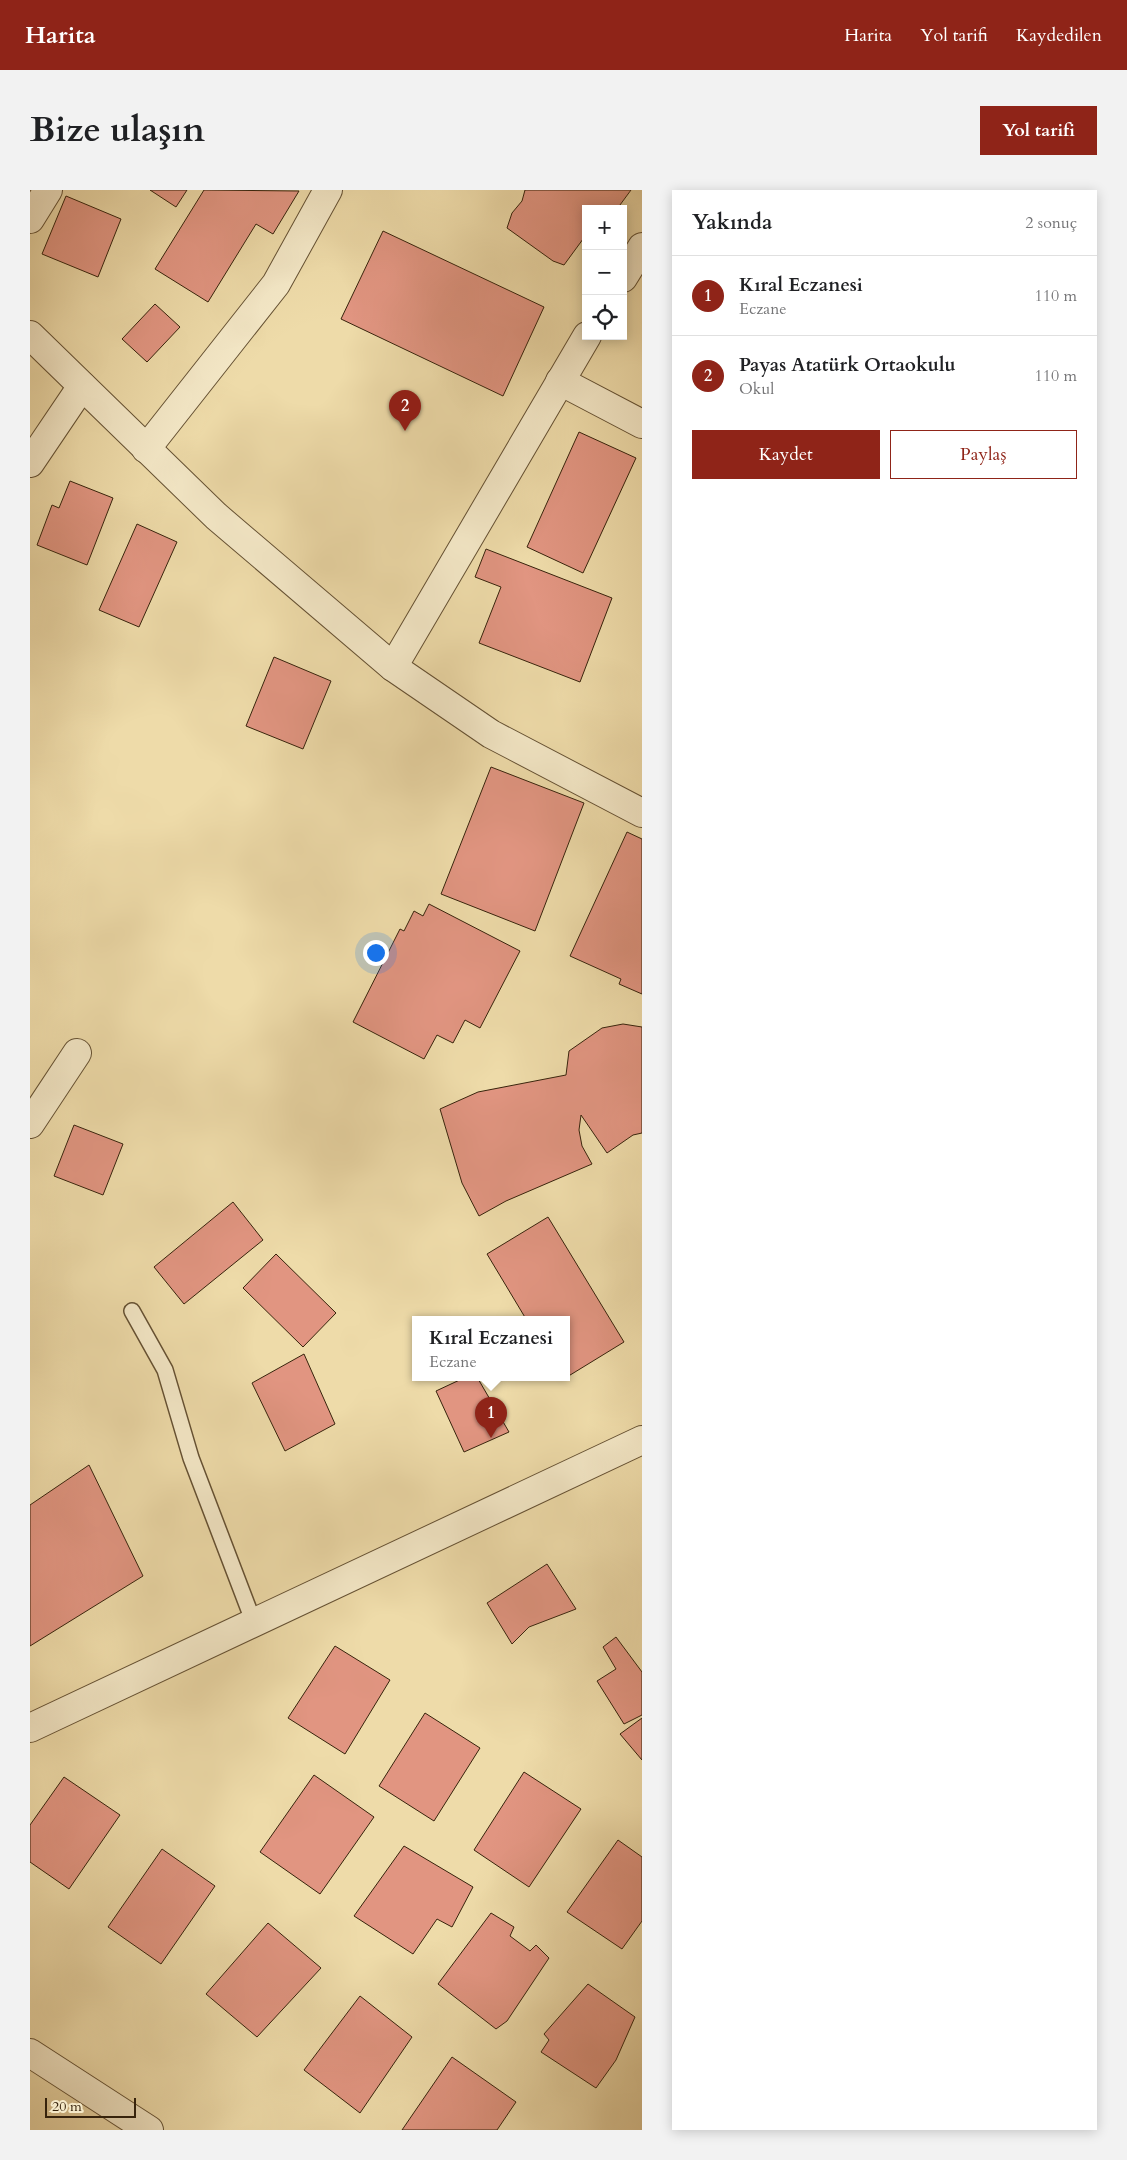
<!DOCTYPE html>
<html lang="tr">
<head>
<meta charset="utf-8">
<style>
	body { margin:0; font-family:Cardo,serif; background:#f2f2f2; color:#202124 }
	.controls { position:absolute; right:15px; top:15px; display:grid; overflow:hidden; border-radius:0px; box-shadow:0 2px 12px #0003 }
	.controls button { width:45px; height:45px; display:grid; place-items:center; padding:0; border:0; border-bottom:1px solid #e0e0e0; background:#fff; color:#202124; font:25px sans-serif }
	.scale { position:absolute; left:15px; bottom:12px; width:91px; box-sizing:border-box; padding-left:5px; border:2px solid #37230c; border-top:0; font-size:14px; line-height:18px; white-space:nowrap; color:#37230c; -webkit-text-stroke:4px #f4e8c7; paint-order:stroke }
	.you { position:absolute; left:345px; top:762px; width:18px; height:18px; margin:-12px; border:4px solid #fff; border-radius:50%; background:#1a73e8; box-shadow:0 0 0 8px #1a73e833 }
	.badge { display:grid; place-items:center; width:32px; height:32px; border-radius:50%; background:#8f2418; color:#fff; font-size:16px; font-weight:700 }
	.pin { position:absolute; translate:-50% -41px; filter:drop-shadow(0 1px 2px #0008) }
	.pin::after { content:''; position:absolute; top:26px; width:18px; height:15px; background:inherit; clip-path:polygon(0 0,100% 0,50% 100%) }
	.popup { position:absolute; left:382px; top:1126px; width:158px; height:65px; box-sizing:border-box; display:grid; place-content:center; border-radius:0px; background:#fff; filter:drop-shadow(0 1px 4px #0005); font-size:16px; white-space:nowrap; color:#757577 }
	.popup b { font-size:19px; color:#202124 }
	.popup::after { content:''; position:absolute; left:50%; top:100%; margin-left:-10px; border:10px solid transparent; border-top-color:#fff }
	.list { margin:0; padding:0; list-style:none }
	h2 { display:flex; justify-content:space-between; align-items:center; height:65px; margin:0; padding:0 20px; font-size:21px }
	h2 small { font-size:16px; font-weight:400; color:#757577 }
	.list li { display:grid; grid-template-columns:32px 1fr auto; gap:15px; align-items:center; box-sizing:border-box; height:80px; padding:0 20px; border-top:1px solid #e0e0e0 }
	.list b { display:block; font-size:19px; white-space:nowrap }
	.list p { margin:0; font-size:16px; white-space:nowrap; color:#757577 }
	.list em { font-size:16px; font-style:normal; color:#757577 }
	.actions { display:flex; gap:10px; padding:15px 20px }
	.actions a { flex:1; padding:11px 0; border:1px solid #8f2418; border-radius:0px; text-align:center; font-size:18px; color:#8f2418 }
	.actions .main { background:#8f2418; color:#fff }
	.icon { flex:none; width:28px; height:28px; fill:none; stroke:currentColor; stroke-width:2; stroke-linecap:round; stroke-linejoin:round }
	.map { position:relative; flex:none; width:612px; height:1940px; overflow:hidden; border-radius:0px }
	header { display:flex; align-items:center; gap:30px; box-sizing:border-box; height:70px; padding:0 25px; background:#8f2418; color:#fff }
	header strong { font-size:24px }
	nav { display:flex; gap:28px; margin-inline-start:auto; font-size:18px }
	.intro { display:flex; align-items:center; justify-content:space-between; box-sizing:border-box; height:120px; padding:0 30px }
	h1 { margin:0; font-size:35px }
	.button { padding:12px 22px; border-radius:0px; background:#8f2418; color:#fff; font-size:18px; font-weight:700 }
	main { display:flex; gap:30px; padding:0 30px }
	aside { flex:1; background:#fff; border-radius:0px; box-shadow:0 2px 12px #0003 }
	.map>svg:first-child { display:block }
	.building { fill:#e19581; stroke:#37230c }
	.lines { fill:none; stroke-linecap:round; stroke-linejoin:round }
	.service-casing { stroke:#655133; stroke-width:18 }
	.minor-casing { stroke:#655133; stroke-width:30 }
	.tertiary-casing { stroke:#655133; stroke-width:30 }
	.service { stroke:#f4e8c7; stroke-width:15 }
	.minor { stroke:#f4e8c7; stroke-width:28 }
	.tertiary { stroke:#f4e8c7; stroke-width:28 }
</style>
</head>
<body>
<header>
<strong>Harita</strong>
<nav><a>Harita</a><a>Yol tarifi</a><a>Kaydedilen</a></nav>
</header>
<div class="intro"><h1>Bize ulaşın</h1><a class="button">Yol tarifi</a></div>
<main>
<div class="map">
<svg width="612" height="1940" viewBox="0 0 612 1940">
	<rect width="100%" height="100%" fill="#eedba9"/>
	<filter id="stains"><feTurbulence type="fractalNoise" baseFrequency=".004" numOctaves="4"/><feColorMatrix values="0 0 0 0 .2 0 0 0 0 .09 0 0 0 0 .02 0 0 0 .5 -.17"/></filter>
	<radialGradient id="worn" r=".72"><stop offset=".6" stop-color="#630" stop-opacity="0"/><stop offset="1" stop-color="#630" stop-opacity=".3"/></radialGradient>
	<g class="building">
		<polygon points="120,0 157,0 146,17"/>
		<polygon points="174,0 269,1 243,44 226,34 178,112 125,79"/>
		<polygon points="495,0 601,0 587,19 556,19 556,45 534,75 523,71 477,38 482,23 492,11"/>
		<polygon points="36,6 91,29 68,87 12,64"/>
		<polygon points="353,41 514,117 473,206 311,129"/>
		<polygon points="125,114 150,137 117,172 92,149"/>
		<polygon points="549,242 606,268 553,383 497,357"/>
		<polygon points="40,291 83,308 57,375 7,355 22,315 29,318"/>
		<polygon points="107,334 147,352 109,437 69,420"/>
		<polygon points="456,359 582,408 550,492 449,453 471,397 445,387"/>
		<polygon points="244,467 301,491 273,559 216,536"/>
		<polygon points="461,577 554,613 505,741 411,704"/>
		<polygon points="597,642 612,649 612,804 589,794 591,789 540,766"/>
		<polygon points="399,714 490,761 450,838 435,830 423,853 407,845 394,869 323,832 370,739 374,741 384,721 393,726"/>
		<polygon points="593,834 612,837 612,943 603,945 577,963 551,925 549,940 552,956 562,974 476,1011 449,1026 432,993 410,919 448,902 536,885 539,861 572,838"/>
		<polygon points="44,935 93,954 73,1005 24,986"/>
		<polygon points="203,1012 233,1050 154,1114 124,1077"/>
		<polygon points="518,1027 594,1152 532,1190 531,1187 536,1187 536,1129 496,1129 457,1064"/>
		<polygon points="246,1064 306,1123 273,1157 213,1098"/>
		<polygon points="274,1164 305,1234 255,1261 222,1193"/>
		<polygon points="436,1187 447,1187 479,1242 434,1262 406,1201"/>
		<polygon points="59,1275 113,1386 0,1456 0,1315"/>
		<polygon points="517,1374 546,1419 499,1437 482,1454 457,1413"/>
		<polygon points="586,1447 612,1482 612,1525 594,1534 567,1491 586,1479 573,1457"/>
		<polygon points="305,1456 360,1490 315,1564 258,1528"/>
		<polygon points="395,1523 450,1558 404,1631 349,1596"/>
		<polygon points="612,1528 612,1570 590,1544"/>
		<polygon points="494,1582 551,1619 499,1697 444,1660"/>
		<polygon points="284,1585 344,1627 290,1704 230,1662"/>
		<polygon points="34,1587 90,1625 39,1699 0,1672 0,1635"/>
		<polygon points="588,1650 612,1667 612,1731 592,1759 537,1722"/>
		<polygon points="374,1656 443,1697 422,1737 407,1729 383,1764 324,1726"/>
		<polygon points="132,1659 185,1696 131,1774 78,1737"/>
		<polygon points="461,1723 484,1737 480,1746 500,1761 506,1755 519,1768 477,1831 466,1839 408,1794"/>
		<polygon points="238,1733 291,1778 227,1847 176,1804"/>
		<polygon points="558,1794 605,1827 586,1870 566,1898 511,1862 519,1850 514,1844"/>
		<polygon points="330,1806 382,1847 330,1923 274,1880"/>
		<polygon points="422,1867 486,1912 467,1940 372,1940"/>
	</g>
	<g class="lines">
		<defs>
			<polyline id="service" points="102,1121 135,1180 161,1268 224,1433"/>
			<g id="minor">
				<polyline points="0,29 18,0"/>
				<polyline points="593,88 612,57"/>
				<polyline points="0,145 186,326 363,477 461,544 612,623"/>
				<polyline points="530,191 612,234"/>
				<polyline points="116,259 246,94 298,0"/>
				<polyline points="0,273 52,196"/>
				<polyline points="363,477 557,146"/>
				<polyline points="0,934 47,863"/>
				<polyline points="0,1863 119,1940"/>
			</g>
			<polyline id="tertiary" points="0,1538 612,1250"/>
		</defs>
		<use href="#service" class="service-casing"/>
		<use href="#minor" class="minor-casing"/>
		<use href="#tertiary" class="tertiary-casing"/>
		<use href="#service" class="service"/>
		<use href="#minor" class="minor"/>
		<use href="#tertiary" class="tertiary"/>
	</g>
	<rect width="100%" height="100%" filter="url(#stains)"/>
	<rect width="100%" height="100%" fill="url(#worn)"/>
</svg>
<div class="controls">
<button>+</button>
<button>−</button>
<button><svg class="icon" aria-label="locate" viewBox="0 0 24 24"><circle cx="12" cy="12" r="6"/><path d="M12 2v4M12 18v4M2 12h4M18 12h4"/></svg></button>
</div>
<div class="scale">20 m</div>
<div class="you"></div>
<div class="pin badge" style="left:461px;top:1248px">1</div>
<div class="popup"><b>Kıral Eczanesi</b>Eczane</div>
<div class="pin badge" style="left:375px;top:241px">2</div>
</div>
<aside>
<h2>Yakında<small>2 sonuç</small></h2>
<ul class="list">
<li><span class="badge">1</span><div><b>Kıral Eczanesi</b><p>Eczane</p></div><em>110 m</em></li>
<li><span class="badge">2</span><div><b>Payas Atatürk Ortaokulu</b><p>Okul</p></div><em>110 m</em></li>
</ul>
<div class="actions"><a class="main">Kaydet</a><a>Paylaş</a></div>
</aside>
</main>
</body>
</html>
